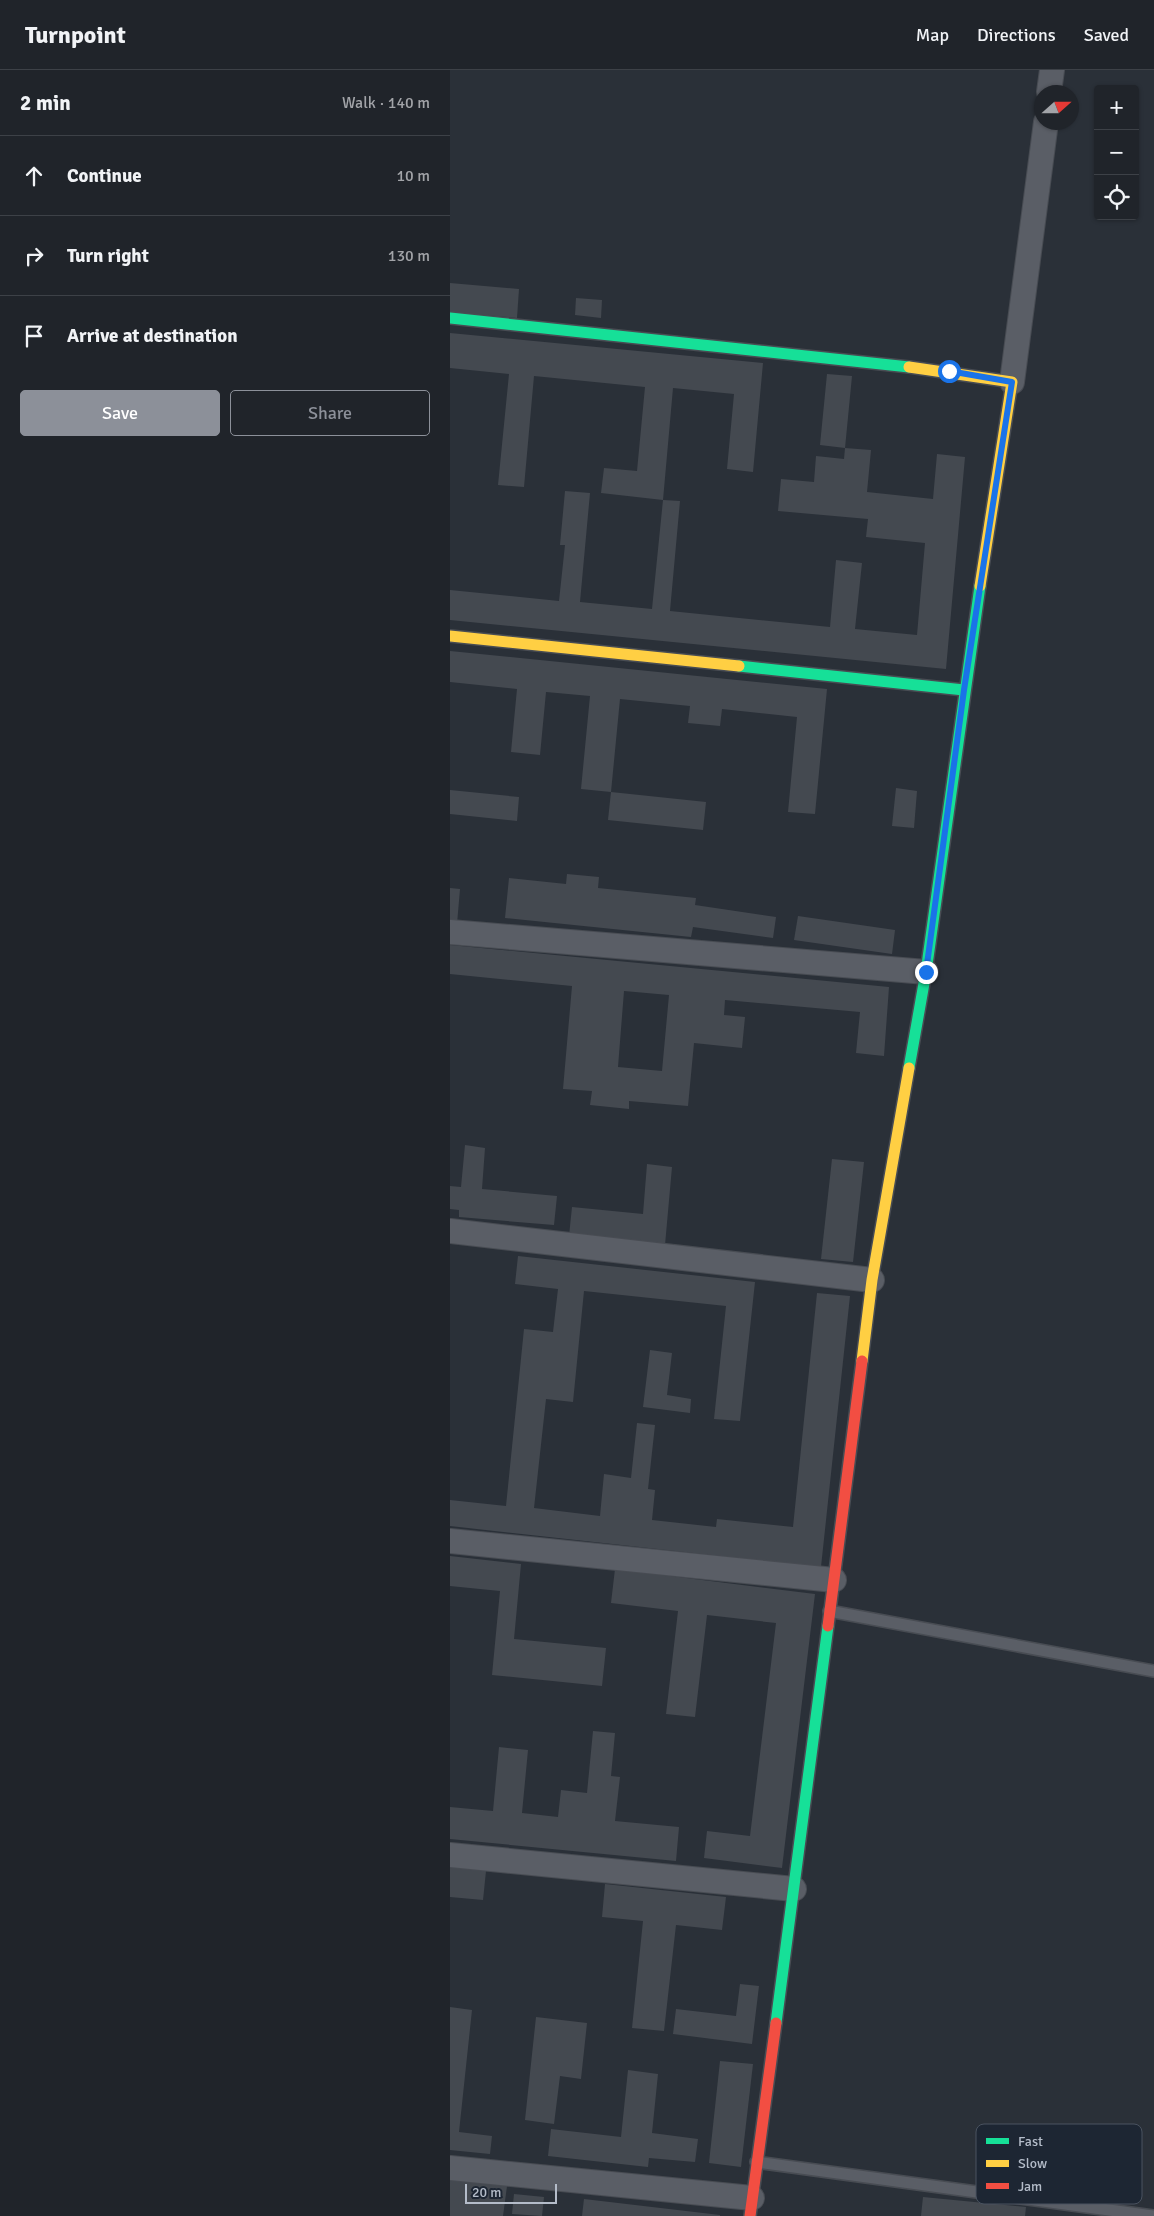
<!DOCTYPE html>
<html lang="en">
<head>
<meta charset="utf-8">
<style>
	body { margin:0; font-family:Signika,sans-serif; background:#282c32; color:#f1f3f6 }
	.controls { position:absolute; right:15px; top:15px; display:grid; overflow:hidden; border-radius:5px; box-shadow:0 1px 4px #0004 }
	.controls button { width:45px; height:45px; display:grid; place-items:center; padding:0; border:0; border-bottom:1px solid #3d4147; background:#20242a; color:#f1f3f6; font:25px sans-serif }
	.compass { position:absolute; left:584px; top:15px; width:45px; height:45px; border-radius:50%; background:#20242a; box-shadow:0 1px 4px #0004; rotate:69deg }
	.scale { position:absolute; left:15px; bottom:12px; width:92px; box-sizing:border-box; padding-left:5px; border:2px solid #b4bcc9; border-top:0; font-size:14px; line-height:18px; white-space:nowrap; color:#b4bcc9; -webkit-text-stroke:4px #1d2633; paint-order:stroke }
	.stop { position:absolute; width:15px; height:15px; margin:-11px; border:4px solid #1a73e8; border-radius:50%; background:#fff }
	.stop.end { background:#1a73e8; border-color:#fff; box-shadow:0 1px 5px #0008 }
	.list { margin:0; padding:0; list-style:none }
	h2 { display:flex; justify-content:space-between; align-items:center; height:65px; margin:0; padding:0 20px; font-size:21px }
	h2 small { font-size:16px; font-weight:400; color:#a2a4a8 }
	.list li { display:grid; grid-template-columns:32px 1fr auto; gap:15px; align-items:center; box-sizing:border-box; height:80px; padding:0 20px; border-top:1px solid #3d4147 }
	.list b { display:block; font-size:19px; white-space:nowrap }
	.list em { font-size:16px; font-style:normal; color:#a2a4a8 }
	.actions { display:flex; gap:10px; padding:15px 20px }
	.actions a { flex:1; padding:11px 0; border:1px solid #8c9099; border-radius:5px; text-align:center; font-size:18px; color:#8c9099 }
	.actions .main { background:#8c9099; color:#fff }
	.icon { flex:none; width:28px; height:28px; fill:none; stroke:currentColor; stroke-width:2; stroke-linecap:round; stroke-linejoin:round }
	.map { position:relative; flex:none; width:704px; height:2146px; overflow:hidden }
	header { display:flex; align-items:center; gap:30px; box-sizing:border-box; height:70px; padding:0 25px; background:#20242a; border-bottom:1px solid #3d4147 }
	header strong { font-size:24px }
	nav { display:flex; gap:28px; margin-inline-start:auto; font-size:18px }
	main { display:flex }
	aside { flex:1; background:#20242a }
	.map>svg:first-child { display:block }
	.building { fill:#444950; fill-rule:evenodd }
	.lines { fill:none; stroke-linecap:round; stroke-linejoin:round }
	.lane-casing { stroke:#484c53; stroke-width:14 }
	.street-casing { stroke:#484c53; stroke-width:26 }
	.fast-casing { stroke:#484c53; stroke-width:14 }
	.slow-casing { stroke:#484c53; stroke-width:14 }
	.jam-casing { stroke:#484c53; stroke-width:14 }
	.lane { stroke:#5a5e66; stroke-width:11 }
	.street { stroke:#5a5e66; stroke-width:24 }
	.fast { stroke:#16e098; stroke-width:11 }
	.slow { stroke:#ffcf43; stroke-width:11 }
	.jam { stroke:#f24e42; stroke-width:11 }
	.route { stroke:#1a73e8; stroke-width:6 }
	.key { fill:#1d2633; stroke:#4a5360; stroke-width:1 }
	.key-label { font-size:14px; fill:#b4bcc9 }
</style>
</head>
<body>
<header>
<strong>Turnpoint</strong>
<nav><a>Map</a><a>Directions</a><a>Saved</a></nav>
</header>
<main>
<aside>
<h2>2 min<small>Walk · 140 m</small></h2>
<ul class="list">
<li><svg class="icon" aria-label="ahead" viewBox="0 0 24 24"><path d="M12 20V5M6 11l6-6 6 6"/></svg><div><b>Continue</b></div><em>10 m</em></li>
<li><svg class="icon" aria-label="right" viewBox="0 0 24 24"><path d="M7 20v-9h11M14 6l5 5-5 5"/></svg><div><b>Turn right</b></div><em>130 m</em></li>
<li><svg class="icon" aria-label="arrive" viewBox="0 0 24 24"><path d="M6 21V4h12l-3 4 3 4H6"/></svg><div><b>Arrive at destination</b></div></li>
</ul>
<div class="actions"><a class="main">Save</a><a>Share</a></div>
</aside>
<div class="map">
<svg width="704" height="2146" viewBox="0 0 704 2146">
	<rect width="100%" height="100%" fill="#2a3038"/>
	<g class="building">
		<polygon points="0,213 69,219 67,248 0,242"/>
		<polygon points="126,228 152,230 151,248 125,245"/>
		<polygon points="0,263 313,293 303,402 277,399 284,324 223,318 213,430 151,423 154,398 187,401 195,317 84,306 74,417 48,415 59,304 0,298"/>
		<polygon points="377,304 402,306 395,378 370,375"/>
		<polygon points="395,378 421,380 417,422 483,429 487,384 515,387 496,599 0,550 0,520 109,531 115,475 110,475 115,421 140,423 130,532 202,539 213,430 230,431 220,541 380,557 386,490 412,493 405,559 467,565 475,473 416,467 418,449 328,441 331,409 364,412 366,386 394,389"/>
		<polygon points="0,581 377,619 365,744 338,742 347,647 272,639 270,656 238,653 240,636 170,629 161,722 131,719 140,626 96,622 90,685 61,682 67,619 0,612"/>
		<polygon points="446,718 467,721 464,758 442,756"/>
		<polygon points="0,720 69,727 67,751 0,744"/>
		<polygon points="161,722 256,732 253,760 158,750"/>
		<polygon points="117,804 149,807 148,818 246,828 245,835 326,847 323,868 243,857 241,867 55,848 59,808 116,814"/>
		<polygon points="0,818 10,819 7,854 0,853"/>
		<polygon points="348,846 445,860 442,884 344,870"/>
		<path d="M 0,875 L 439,917 L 434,986 L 406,983 L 410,942 L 275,930 L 274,945 L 295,947 L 292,978 L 244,973 L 238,1036 L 179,1031 L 179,1039 L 140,1035 L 142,1021 L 113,1019 L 122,916 L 0,904 ZM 174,921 L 219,925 L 212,1001 L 168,997 Z"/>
		<polygon points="15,1075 35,1078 32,1119 107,1126 104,1155 9,1147 9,1140 0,1139 0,1116 11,1117"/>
		<polygon points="382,1089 414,1092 403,1192 371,1189"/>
		<polygon points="197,1094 222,1097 215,1175 119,1166 122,1137 193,1144"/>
		<polygon points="68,1186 305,1212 290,1351 264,1349 276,1236 134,1221 123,1332 96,1329 84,1438 150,1446 154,1404 181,1408 187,1353 205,1355 198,1419 205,1420 202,1450 266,1457 267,1449 343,1457 367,1223 400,1226 371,1497 0,1456 0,1430 56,1436 74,1259 103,1262 108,1219 65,1214"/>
		<polygon points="200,1280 222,1283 217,1325 241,1329 240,1343 193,1337"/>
		<polygon points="0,1486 71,1494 64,1569 156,1578 152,1616 42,1605 50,1521 0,1516"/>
		<polygon points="165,1499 365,1524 332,1798 254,1788 257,1761 300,1766 326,1553 257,1545 245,1647 216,1644 228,1541 161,1533"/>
		<polygon points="143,1661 165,1663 161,1706 170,1707 165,1751 229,1757 226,1791 0,1769 0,1737 43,1741 49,1677 78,1680 72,1743 108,1747 111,1720 137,1723"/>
		<polygon points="0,1797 36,1801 33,1830 0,1827"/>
		<polygon points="155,1814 276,1827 272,1860 226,1855 214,1961 182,1958 193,1851 152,1847"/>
		<polygon points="290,1914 309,1916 302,1974 223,1964 226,1939 286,1946"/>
		<polygon points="0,1937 22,1940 9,2062 42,2066 40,2084 0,2080"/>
		<polygon points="86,1947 137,1953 131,2009 110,2006 104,2054 75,2050"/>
		<polygon points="270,1991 303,1994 291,2097 259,2093"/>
		<polygon points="178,2000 208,2004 202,2063 248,2069 245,2092 199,2088 198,2097 98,2086 101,2059 171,2067"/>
		<polygon points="0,2110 57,2116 53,2146 0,2146"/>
		<polygon points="64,2124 94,2127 92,2146 62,2144"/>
		<polygon points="473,2127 576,2137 575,2146 471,2146"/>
		<polygon points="134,2129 270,2145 270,2146 132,2146"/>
	</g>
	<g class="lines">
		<defs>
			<g id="lane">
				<polyline points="379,1541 704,1601"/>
				<polyline points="306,2092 703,2146"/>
			</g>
			<g id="street">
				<polyline points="599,22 602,0"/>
				<polyline points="562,312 596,52"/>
				<polyline points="0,862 476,902"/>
				<polyline points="0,1161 422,1210"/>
				<polyline points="0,1471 384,1510"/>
				<polyline points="0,1785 344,1819"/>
				<polyline points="0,2098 302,2128"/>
			</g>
			<g id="fast">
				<polyline points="0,248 459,297"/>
				<polyline points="289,596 514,620"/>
				<polyline points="459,998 476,902 530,516"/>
				<polyline points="326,1953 378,1556"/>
			</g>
			<g id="slow">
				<polyline points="459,297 562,312 530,516"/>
				<polyline points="0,566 289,596"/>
				<polyline points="412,1291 422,1210 459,998"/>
			</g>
			<g id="jam">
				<polyline points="378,1556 412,1291"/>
				<polyline points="300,2146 326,1953"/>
			</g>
		</defs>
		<use href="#lane" class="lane-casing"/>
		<use href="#street" class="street-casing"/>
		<use href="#fast" class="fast-casing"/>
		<use href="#slow" class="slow-casing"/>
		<use href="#jam" class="jam-casing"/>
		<use href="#lane" class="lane"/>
		<use href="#street" class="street"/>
		<use href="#fast" class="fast"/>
		<use href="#slow" class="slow"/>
		<use href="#jam" class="jam"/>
	</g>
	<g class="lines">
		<polyline class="route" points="476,902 514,620 562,312 499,301"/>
	</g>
	<rect x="526" y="2054" width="166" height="80" rx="8" class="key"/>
	<rect x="536" y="2068" width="23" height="6" fill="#16e098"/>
	<rect x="536" y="2090" width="23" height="7" fill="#ffcf43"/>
	<rect x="536" y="2113" width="23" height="6" fill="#f24e42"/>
	<g class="key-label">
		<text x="568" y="2076">Fast</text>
		<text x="568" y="2098">Slow</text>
		<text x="568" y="2121">Jam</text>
	</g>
</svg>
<div class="controls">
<button>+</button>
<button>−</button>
<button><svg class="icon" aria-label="locate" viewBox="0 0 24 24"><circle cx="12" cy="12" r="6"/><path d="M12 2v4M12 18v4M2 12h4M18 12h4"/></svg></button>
</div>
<svg class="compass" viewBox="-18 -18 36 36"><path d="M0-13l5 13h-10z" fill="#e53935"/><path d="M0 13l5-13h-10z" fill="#a2a4a8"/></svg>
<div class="scale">20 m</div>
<div class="stop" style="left:499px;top:301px"></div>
<div class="stop end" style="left:476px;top:902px"></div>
</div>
</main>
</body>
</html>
